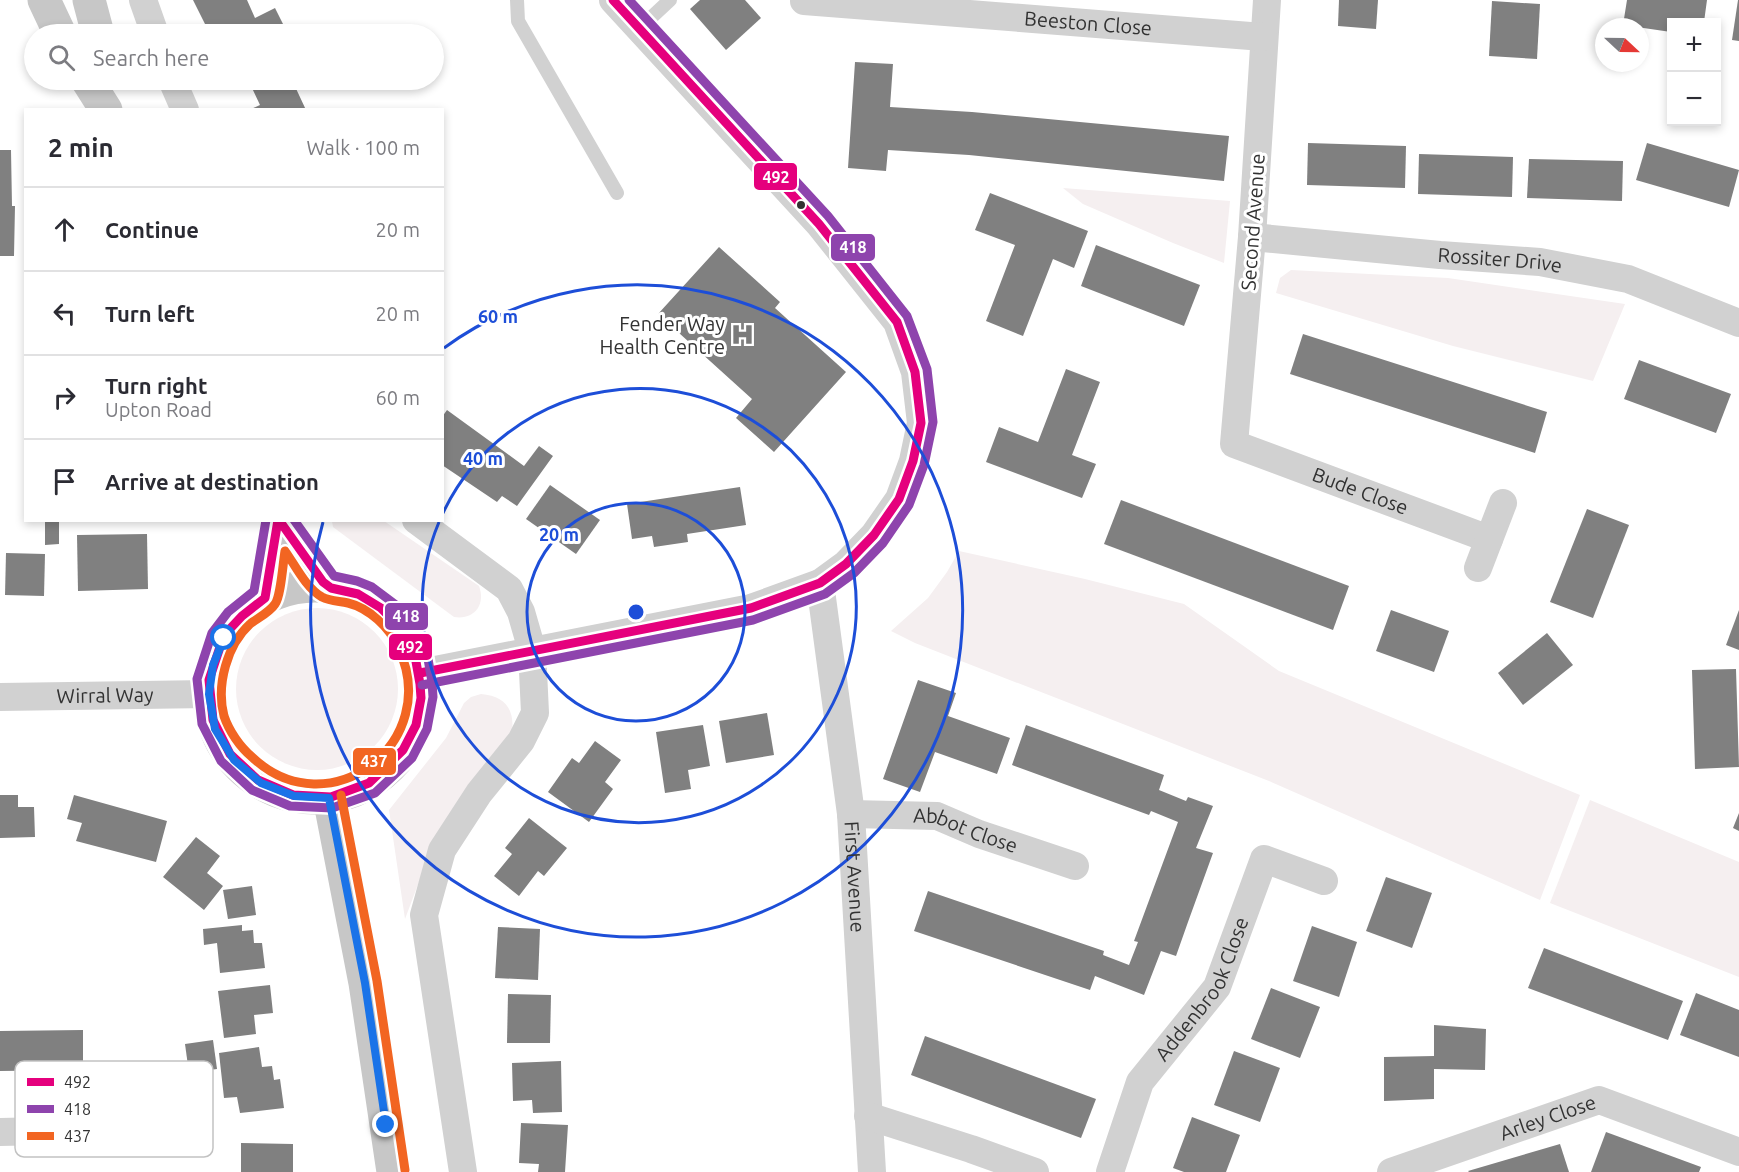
<!DOCTYPE html>
<html lang="en">
<head>
<meta charset="utf-8">
<style>
	body { margin:0; font-family:Ubuntu,sans-serif; background:#f7f7f7; color:#2b2b33 }
	.controls { position:absolute; right:18px; top:18px; display:grid; overflow:hidden; border-radius:0px; box-shadow:0 3px 9px #0003 }
	.controls button { width:54px; height:54px; display:grid; place-items:center; padding:0; border:0; border-bottom:2px solid #e1e1e2; background:#fff; color:#2b2b33; font:30px sans-serif }
	.compass { position:absolute; left:1595px; top:18px; width:54px; height:54px; border-radius:50%; background:#fff; box-shadow:0 3px 9px #0003; rotate:112deg }
	.stop { position:absolute; width:18px; height:18px; margin:-14px; border:4px solid #1a73e8; border-radius:50%; background:#fff }
	.stop.end { background:#1a73e8; border-color:#fff; box-shadow:0 2px 6px #0008 }
	.list { margin:0; padding:0; list-style:none }
	h2 { display:flex; justify-content:space-between; align-items:center; height:78px; margin:0; padding:0 24px; font-size:26px }
	h2 small { font-size:20px; font-weight:400; color:#7c7c81 }
	.list li { display:grid; grid-template-columns:39px 1fr auto; gap:18px; align-items:center; box-sizing:border-box; height:84px; padding:0 24px; border-top:2px solid #e1e1e2 }
	.list b { display:block; font-size:22px; white-space:nowrap }
	.list p { margin:0; font-size:20px; white-space:nowrap; color:#7c7c81 }
	.list em { font-size:20px; font-style:normal; color:#7c7c81 }
	.icon { flex:none; width:33px; height:33px; fill:none; stroke:currentColor; stroke-width:2; stroke-linecap:round; stroke-linejoin:round }
	.map { position:relative; flex:none; width:1739px; height:1172px; overflow:hidden }
	.search { position:absolute; background:#fff; box-shadow:0 3px 9px #0003; left:24px; top:24px; width:420px; height:66px; display:flex; align-items:center; gap:15px; box-sizing:border-box; padding:0 21px; border-radius:33px; color:#7c7c81; font-size:22px }
	.panel { position:absolute; background:#fff; box-shadow:0 3px 9px #0003; left:24px; top:108px; width:420px; height:414px; border-radius:0px }
	.map>svg:first-child { display:block }
	.green { fill:#f5eff0 }
	.building { fill:#808080 }
	.lines { fill:none; stroke-linecap:round; stroke-linejoin:round }
	.lane { stroke:#d1d1d1; stroke-width:14 }
	.street { stroke:#d1d1d1; stroke-width:28 }
	.primary { stroke:#c7c7c7; stroke-width:33 }
	.bus-1-casing { stroke:#fff; stroke-width:14 }
	.bus-2-casing { stroke:#fff; stroke-width:14 }
	.bus-3-casing { stroke:#fff; stroke-width:14 }
	.bus-1 { stroke:#e5007d; stroke-width:9 }
	.bus-2 { stroke:#8e44ad; stroke-width:9 }
	.bus-3 { stroke:#f26522; stroke-width:9 }
	.route { stroke:#1a73e8; stroke-width:8 }
	.ring { fill:none; stroke:#1d4ed8; stroke-width:3 }
	.bus-dot { fill:#323232; stroke:#fff; stroke-width:2 }
	.labels { text-anchor:middle; stroke-width:6; stroke-linejoin:round; paint-order:stroke }
	.street-label { font-size:20px; fill:#323232; stroke:#fff }
	.poi-label { font-size:20px; fill:#323232; stroke:#fff; text-anchor:end }
	.key { fill:#fff; stroke:#c2c2c2; stroke-width:1.5 }
	.key-label { font-size:16px; fill:#323232 }
	.centre { fill:#1d4ed8; stroke:#fff; stroke-width:3 }
	.ring-label { font-size:18px; text-anchor:middle; font-weight:bold; fill:#1d4ed8; stroke:#fff; stroke-width:6; stroke-linejoin:round; paint-order:stroke }
	.line-badge { stroke:#fff; stroke-width:2 }
	.badge-label { font-size:16px; text-anchor:middle; font-weight:bold; fill:#fff }
</style>
</head>
<body>
<div class="map">
<svg width="1739" height="1172" viewBox="0 0 1739 1172">
	<rect width="100%" height="100%" fill="#fff"/>
	<g class="green">
		<polygon points="1063,188 1230,201 1224,263 1173,243 1083,204"/>
		<polygon points="1291,270 1448,278 1625,304 1593,381 1453,346 1276,293 1280,278"/>
		<path d="M 332,521 L 384,521 L 479,586 C 486,605 474,620 454,617 L 333,527 Z"/>
		<polygon points="959,551 1085,579 1184,604 1279,671 1580,795 1540,900 1269,781 915,643 891,631 928,598 947,572"/>
		<circle cx="317" cy="689" r="81"/>
		<path d="M 481,694 C 505,696 515,709 512,733 L 435,839 L 405,919 L 389,810 L 446,738 L 464,703 L 471,697 Z"/>
		<polygon points="1590,800 1739,862 1739,977 1550,903"/>
	</g>
	<g class="building">
		<polygon points="193,0 247,0 255,18 275,8 288,34 210,34"/>
		<polygon points="700,0 745,0 761,18 726,50 690,9"/>
		<polygon points="1339,0 1378,0 1376,29 1338,26"/>
		<polygon points="1627,0 1707,0 1704,22 1671,22 1671,32 1623,25"/>
		<polygon points="1738,0 1739,0 1739,41 1732,40"/>
		<polygon points="1492,1 1540,4 1537,59 1489,56"/>
		<polygon points="855,62 893,64 890,107 972,112 1229,136 1224,181 969,155 888,150 886,171 848,168"/>
		<polygon points="271,80 292,80 306,110 249,110 260,105 252,88"/>
		<polygon points="1308,143 1406,146 1405,188 1307,185"/>
		<polygon points="1647,143 1739,170 1729,207 1636,180"/>
		<polygon points="0,150 11,150 12,206 15,206 14,256 0,256"/>
		<polygon points="1419,154 1513,157 1512,197 1418,194"/>
		<polygon points="1529,159 1623,161 1622,201 1527,198"/>
		<polygon points="990,193 1088,231 1074,268 1053,259 1023,336 986,321 1015,245 975,230"/>
		<polygon points="1096,245 1200,285 1184,326 1081,286"/>
		<polygon points="719,247 780,302 775,308 846,372 774,452 736,418 752,399 658,314"/>
		<polygon points="1303,334 1547,412 1535,453 1290,374"/>
		<polygon points="1639,360 1731,394 1716,433 1624,399"/>
		<polygon points="1066,369 1100,382 1072,455 1096,464 1082,498 986,462 999,427 1038,442"/>
		<polygon points="447,410 524,466 539,446 553,456 517,506 502,496 497,502 442,465 442,417"/>
		<polygon points="550,485 600,520 576,554 526,519"/>
		<polygon points="740,487 746,525 687,534 688,542 654,547 652,536 632,539 627,504"/>
		<polygon points="1121,500 1349,586 1333,630 1104,544"/>
		<polygon points="1587,509 1629,525 1593,618 1550,602"/>
		<polygon points="45,520 59,520 59,544 45,545"/>
		<polygon points="147,534 148,589 78,591 77,535"/>
		<polygon points="6,553 45,554 44,596 5,595"/>
		<polygon points="1391,610 1449,631 1434,672 1376,651"/>
		<polygon points="1739,610 1739,650 1726,645"/>
		<polygon points="1547,633 1573,665 1523,705 1498,673"/>
		<polygon points="1736,669 1739,767 1695,769 1692,670"/>
		<polygon points="918,680 956,693 948,716 1010,738 997,774 935,752 920,792 883,779"/>
		<polygon points="767,713 774,755 726,763 719,721"/>
		<polygon points="703,725 710,766 688,770 691,789 665,793 656,732"/>
		<polygon points="1026,725 1164,775 1159,790 1186,801 1188,797 1213,806 1196,848 1213,853 1188,922 1176,956 1161,951 1144,995 1095,976 1090,990 914,931 928,891 1104,951 1103,955 1129,965 1138,942 1134,941 1178,822 1151,811 1149,815 1012,765"/>
		<polygon points="595,741 621,760 605,782 613,789 589,822 548,792 572,758 579,763"/>
		<polygon points="0,795 18,795 18,807 34,807 35,837 0,838"/>
		<polygon points="74,795 167,821 156,862 76,841 82,823 67,819"/>
		<polygon points="1739,813 1739,831 1733,828"/>
		<polygon points="529,818 567,848 544,876 538,871 519,896 494,876 512,854 505,848"/>
		<polygon points="196,837 220,856 207,873 223,886 204,910 163,877"/>
		<polygon points="1386,877 1432,893 1412,948 1366,931"/>
		<polygon points="252,886 256,915 228,919 223,890"/>
		<polygon points="242,925 242,931 253,930 254,943 262,943 265,968 220,973 217,943 204,945 203,929"/>
		<polygon points="1312,926 1357,942 1339,997 1293,981"/>
		<polygon points="498,927 540,929 538,980 495,978"/>
		<polygon points="1544,948 1683,1001 1668,1040 1528,988"/>
		<polygon points="270,985 273,1013 254,1015 256,1034 224,1038 218,991"/>
		<polygon points="1271,988 1320,1007 1300,1058 1251,1039"/>
		<polygon points="1696,993 1739,1010 1739,1057 1680,1035"/>
		<polygon points="508,994 551,995 550,1043 507,1043"/>
		<polygon points="1434,1025 1486,1029 1485,1070 1434,1069 1434,1099 1384,1101 1384,1057 1434,1056"/>
		<polygon points="83,1030 83,1070 0,1071 0,1031"/>
		<polygon points="925,1036 1096,1099 1081,1138 911,1075"/>
		<polygon points="213,1040 217,1069 189,1073 185,1044"/>
		<polygon points="259,1047 262,1067 272,1066 274,1080 280,1079 284,1108 240,1113 237,1097 224,1098 219,1053"/>
		<polygon points="1234,1051 1280,1068 1260,1122 1214,1105"/>
		<polygon points="561,1061 562,1112 533,1113 532,1100 513,1101 512,1063"/>
		<polygon points="1192,1117 1240,1135 1226,1172 1184,1172 1173,1168"/>
		<polygon points="521,1123 568,1125 565,1172 538,1172 539,1164 519,1163"/>
		<polygon points="1606,1132 1701,1167 1699,1172 1591,1172"/>
		<polygon points="241,1143 293,1144 293,1172 241,1172"/>
		<polygon points="1560,1144 1569,1172 1469,1172 1468,1171"/>
	</g>
	<g class="lines">
		<g class="lane">
			<polyline points="517,0 518,21 617,193"/>
			<polyline points="640,28 670,0"/>
		</g>
		<g class="street">
			<polyline points="143,0 155,34"/>
			<path id="s1" d="M 1267,0 L 1252,237 L 1234,444 L 1489,539"/>
			<path id="s2" d="M 804,1 L 1263,37"/>
			<polyline points="172,80 185,110"/>
			<path id="s3" d="M 1252,237 L 1440,255 L 1540,262 L 1628,279 L 1739,323"/>
			<polyline points="416,520 509,589 521,612 532,650 535,713 521,741 479,793 442,850 424,915 463,1172"/>
			<polyline points="1478,568 1503,503"/>
			<path id="s4" d="M 820,583 L 851,814 L 872,1172"/>
			<polyline points="420,673 751,608 820,583 846,564 874,535 899,499 913,461 921,423 915,372 897,322 819,224 613,0"/>
			<path id="s5" d="M 0,697 L 209,694"/>
			<path id="s6" d="M 851,814 L 937,816 L 979,834 L 1075,866"/>
			<polyline points="868,1116 971,1149 1035,1172"/>
			<polyline points="0,1132 136,1129"/>
			<path id="s7" d="M 1110,1172 L 1140,1082 L 1217,987 L 1264,859 L 1324,881"/>
			<path id="s8" d="M 1391,1172 L 1599,1100 L 1739,1152"/>
		</g>
		<g class="primary">
			<polyline points="44,0 60,34"/>
			<polyline points="89,0 98,34"/>
			<polyline points="87,80 106,110"/>
			<polyline points="279,520 327,585"/>
			<circle cx="315" cy="692" r="106"/>
			<polyline points="265,598 278,520"/>
			<polyline points="329,797 365,983 393,1172"/>
		</g>
		<defs>
			<g id="bus-1">
				<polyline points="278,520 265,598 242,616 227,632 223,638 209,680 213,720 230,754 258,780 293,795 331,797 369,783 403,750 416,725 421,698 420,684 415,656 401,628 381,608 358,594 331,588 323,582 279,520"/>
				<polyline points="420,673 751,608 820,583 846,564 874,535 899,499 913,461 921,423 915,372 897,322 819,224 613,0"/>
			</g>
			<g id="bus-2">
				<polyline points="266,520 254,591 228,612 212,633 197,679 202,724 221,761 252,790 290,806 332,808 375,793 412,758 427,729 433,697 432,682 427,653 421,637 410,620 396,605 372,587 357,581 334,576 294,520"/>
				<polyline points="422,685 753,620 825,594 854,573 883,543 909,505 924,465 933,422 927,369 907,316 828,216 629,0"/>
			</g>
			<g id="bus-3">
				<path d="M 285,551 C 295,565 306,588 322,597 C 330,601 339,601 348,603 C 369,608 390,628 398,647 C 444,742 329,830 252,757 C 240,747 229,731 224,716 C 216,685 227,645 250,624 C 258,618 270,612 275,604 C 281,596 283,562 285,551 Z"/>
				<polyline points="341,795 377,981 405,1170"/>
			</g>
		</defs>
		<use href="#bus-1" class="bus-1-casing"/>
		<use href="#bus-2" class="bus-2-casing"/>
		<use href="#bus-3" class="bus-3-casing"/>
		<use href="#bus-1" class="bus-1"/>
		<use href="#bus-2" class="bus-2"/>
		<use href="#bus-3" class="bus-3"/>
	</g>
	<g class="lines">
		<polyline class="route" points="224,638 213,665 209,694 215,729 234,760 261,783 294,796 329,798 365,983 386,1125"/>
	</g>
	<g class="ring">
		<circle cx="636" cy="612" r="109"/>
		<path d="M443 513A217 217 0 1 1 439 522"/>
		<path d="M444 348A326 326 0 1 1 323 522"/>
	</g>
	<defs>
		<symbol id="hospital-bare" viewBox="-9 -9 18 18"><path d="M-5-5h3v3.5h4V-5h3V5h-3V1.5h-4V5h-3Z" fill="#7a7a7a" stroke="#fff" stroke-width="2.5" paint-order="stroke"/></symbol>
	</defs>
	<g fill-rule="evenodd">
		<use href="#hospital-bare" x="726" y="318" width="33" height="33"/>
	</g>
	<circle class="bus-dot" cx="801" cy="205" r="5"/>
	<g class="labels">
		<g class="street-label">
			<text dy="7" stroke="none"><textPath href="#s2" startOffset="285">Beeston Close</textPath></text>
			<text transform="translate(1253 222) rotate(-86)" y="7">Second Avenue</text>
			<text dy="7" stroke="none"><textPath href="#s3" startOffset="249">Rossiter Drive</textPath></text>
			<text dy="7" stroke="none"><textPath href="#s1" startOffset="580">Bude Close</textPath></text>
			<text dy="7" stroke="none"><textPath href="#s5" startOffset="105">Wirral Way</textPath></text>
			<text dy="7" stroke="none"><textPath href="#s6" startOffset="117">Abbot Close</textPath></text>
			<text dy="7" stroke="none"><textPath href="#s4" startOffset="296">First Avenue</textPath></text>
			<text dy="7" stroke="none"><textPath href="#s7" startOffset="208">Addenbrook Close</textPath></text>
			<text dy="7" stroke="none"><textPath href="#s8" startOffset="166">Arley Close</textPath></text>
		</g>
		<g class="poi-label">
			<text x="725" y="331">Fender Way<tspan x="725" dy="23">Health Centre</tspan></text>
		</g>
	</g>
	<rect x="15" y="1061" width="198" height="96" rx="9" class="key"/>
	<rect x="27" y="1078" width="27" height="8" fill="#e5007d"/>
	<rect x="27" y="1105" width="27" height="8" fill="#8e44ad"/>
	<rect x="27" y="1132" width="27" height="8" fill="#f26522"/>
	<g class="key-label">
		<text x="64" y="1088">492</text>
		<text x="64" y="1115">418</text>
		<text x="64" y="1142">437</text>
	</g>
	<circle cx="636" cy="612" r="9" class="centre"/>
	<g class="ring-label">
		<text x="498" y="323">60 m</text>
		<text x="483" y="465">40 m</text>
		<text x="559" y="541">20 m</text>
	</g>
	<g class="line-badge">
		<rect x="753" y="162" width="45" height="29" rx="6" fill="#e5007d"/>
		<rect x="830" y="233" width="46" height="29" rx="6" fill="#8e44ad"/>
		<rect x="384" y="602" width="45" height="29" rx="6" fill="#8e44ad"/>
		<rect x="388" y="633" width="45" height="28" rx="6" fill="#e5007d"/>
		<rect x="352" y="747" width="45" height="29" rx="6" fill="#f26522"/>
	</g>
	<g class="badge-label">
		<text x="776" y="183">492</text>
		<text x="853" y="253">418</text>
		<text x="406" y="622">418</text>
		<text x="410" y="653">492</text>
		<text x="374" y="767">437</text>
	</g>
</svg>
<div class="controls">
<button>+</button>
<button>−</button>
</div>
<svg class="compass" viewBox="-18 -18 36 36"><path d="M0-13l5 13h-10z" fill="#e53935"/><path d="M0 13l5-13h-10z" fill="#7c7c81"/></svg>
<div class="stop" style="left:224px;top:638px"></div>
<div class="stop end" style="left:386px;top:1125px"></div>
<div class="search"><svg class="icon" aria-label="search" viewBox="0 0 24 24"><circle cx="10" cy="10" r="6"/><path d="M15 15l6 6"/></svg>Search here</div>
<section class="panel">
<h2>2 min<small>Walk · 100 m</small></h2>
<ul class="list">
<li><svg class="icon" aria-label="ahead" viewBox="0 0 24 24"><path d="M12 20V5M6 11l6-6 6 6"/></svg><div><b>Continue</b></div><em>20 m</em></li>
<li><svg class="icon" aria-label="left" viewBox="0 0 24 24"><path d="M17 20v-9H6M10 6l-5 5 5 5"/></svg><div><b>Turn left</b></div><em>20 m</em></li>
<li><svg class="icon" aria-label="right" viewBox="0 0 24 24"><path d="M7 20v-9h11M14 6l5 5-5 5"/></svg><div><b>Turn right</b><p>Upton Road</p></div><em>60 m</em></li>
<li><svg class="icon" aria-label="arrive" viewBox="0 0 24 24"><path d="M6 21V4h12l-3 4 3 4H6"/></svg><div><b>Arrive at destination</b></div></li>
</ul>
</section>
</div>
</body>
</html>
